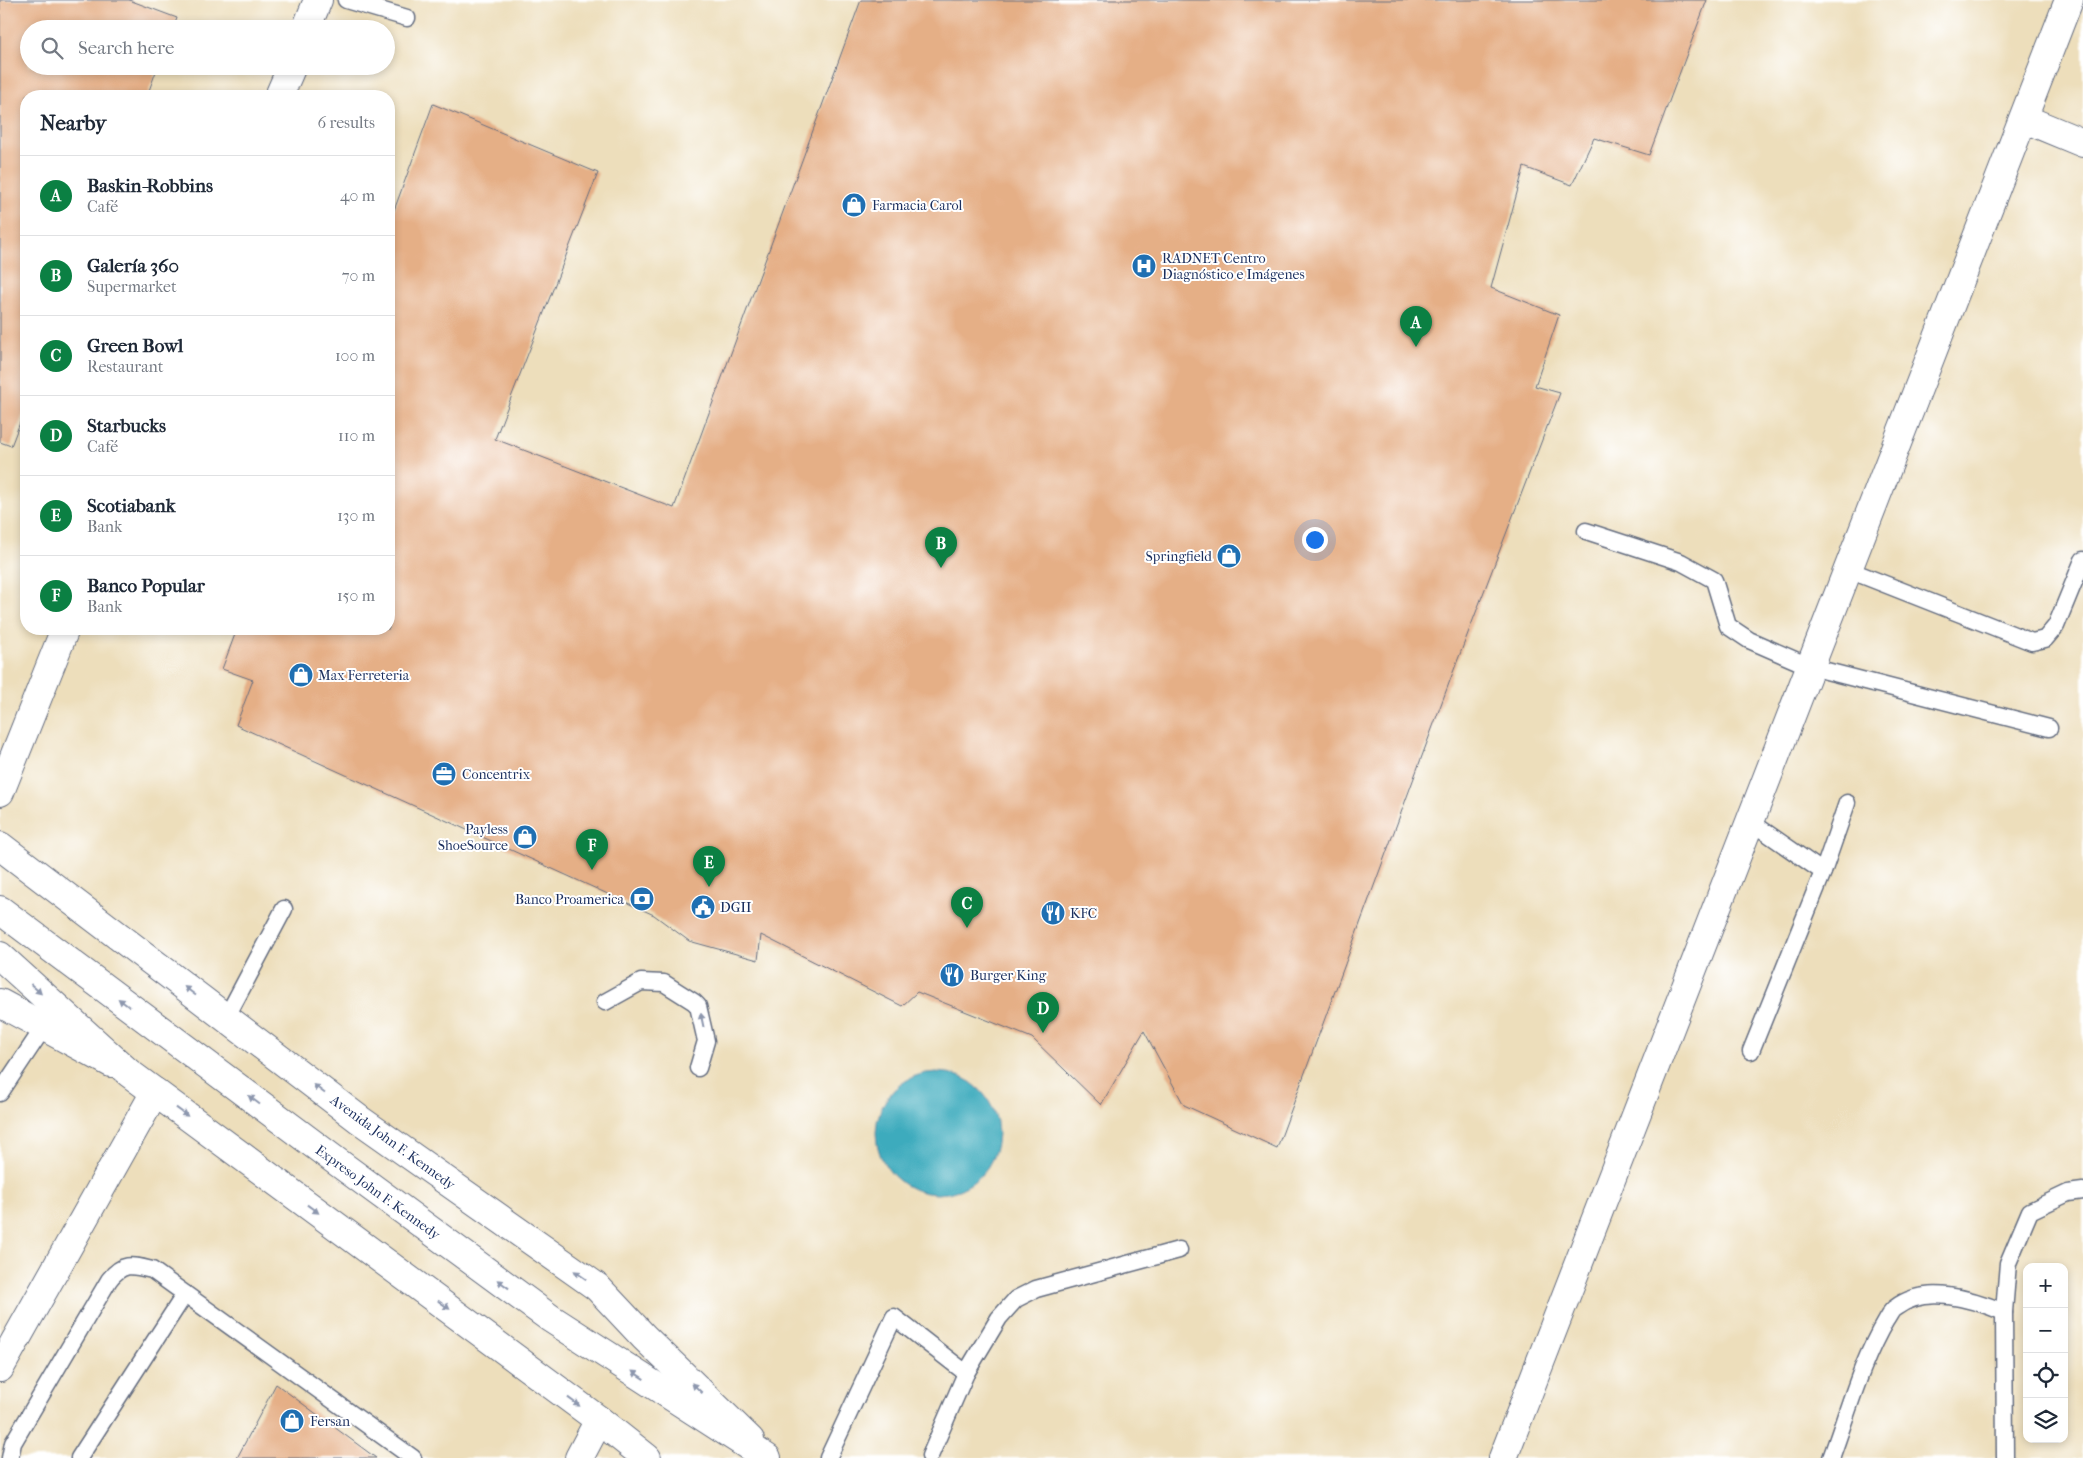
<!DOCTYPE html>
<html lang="en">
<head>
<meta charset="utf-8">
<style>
	body { margin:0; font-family:"IM FELL French Canon",serif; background:#f2f2f3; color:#1f2937 }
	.controls { position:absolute; right:15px; bottom:15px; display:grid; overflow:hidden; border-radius:10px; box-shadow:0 2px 8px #0003 }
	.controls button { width:45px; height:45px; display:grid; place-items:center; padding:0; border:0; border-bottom:1px solid #e0e1e3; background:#fff; color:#1f2937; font:25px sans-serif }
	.you { position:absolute; left:1314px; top:539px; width:18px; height:18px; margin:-12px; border:4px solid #fff; border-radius:50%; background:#1a73e8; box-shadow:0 0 0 8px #1a73e833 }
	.badge { display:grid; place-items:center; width:32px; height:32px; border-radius:50%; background:#0b8043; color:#fff; font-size:16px; font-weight:700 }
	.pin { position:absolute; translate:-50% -41px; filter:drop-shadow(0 1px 2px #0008) }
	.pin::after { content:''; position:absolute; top:26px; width:18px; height:15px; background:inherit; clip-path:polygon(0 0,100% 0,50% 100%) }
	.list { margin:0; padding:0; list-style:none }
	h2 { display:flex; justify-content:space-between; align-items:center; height:65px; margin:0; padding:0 20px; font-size:21px }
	h2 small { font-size:16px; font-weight:400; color:#747a83 }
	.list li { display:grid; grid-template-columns:32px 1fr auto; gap:15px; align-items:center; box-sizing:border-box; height:80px; padding:0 20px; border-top:1px solid #e0e1e3 }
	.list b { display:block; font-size:19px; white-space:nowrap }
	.list p { margin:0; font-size:16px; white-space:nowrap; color:#747a83 }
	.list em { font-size:16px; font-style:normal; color:#747a83 }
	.icon { flex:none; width:28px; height:28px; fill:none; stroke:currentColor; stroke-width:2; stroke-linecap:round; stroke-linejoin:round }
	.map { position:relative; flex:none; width:2083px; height:1458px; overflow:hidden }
	.search { position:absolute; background:#fff; box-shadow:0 2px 8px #0003; left:20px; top:20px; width:375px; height:55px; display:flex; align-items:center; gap:12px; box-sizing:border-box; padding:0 18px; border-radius:28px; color:#747a83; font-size:19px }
	.panel { position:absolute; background:#fff; box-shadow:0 2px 8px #0003; left:20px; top:90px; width:375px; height:545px; border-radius:20px }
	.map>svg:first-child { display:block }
	.water { fill:#3eabbd; stroke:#2c6d8e }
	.building { fill:#e5af86 }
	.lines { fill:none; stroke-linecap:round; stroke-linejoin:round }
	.service-casing { stroke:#646c7f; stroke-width:19 }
	.minor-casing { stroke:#646c7f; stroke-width:30 }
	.primary-casing { stroke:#646c7f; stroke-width:30 }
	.trunk-casing { stroke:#646c7f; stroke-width:30 }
	.service { stroke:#fff; stroke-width:16 }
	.minor { stroke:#fff; stroke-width:28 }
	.primary { stroke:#fff; stroke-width:28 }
	.trunk { stroke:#fff; stroke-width:28 }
	.oneway { fill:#8d97ae }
	.labels { text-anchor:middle; stroke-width:4; stroke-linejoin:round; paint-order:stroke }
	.poi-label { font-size:14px; fill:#1b2f5e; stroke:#fff; text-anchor:start }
	.street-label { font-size:14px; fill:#1b2f5e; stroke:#fff }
</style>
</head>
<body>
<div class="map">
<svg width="2083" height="1458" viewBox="0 0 2083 1458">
	<rect width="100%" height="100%" fill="#fff"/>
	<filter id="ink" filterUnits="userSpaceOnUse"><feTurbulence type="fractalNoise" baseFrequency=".02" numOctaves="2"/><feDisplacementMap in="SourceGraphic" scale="10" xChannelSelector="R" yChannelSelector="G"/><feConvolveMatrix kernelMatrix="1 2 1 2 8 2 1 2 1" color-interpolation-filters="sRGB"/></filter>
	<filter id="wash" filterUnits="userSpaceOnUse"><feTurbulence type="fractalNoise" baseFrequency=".0096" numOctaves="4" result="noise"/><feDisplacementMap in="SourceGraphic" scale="20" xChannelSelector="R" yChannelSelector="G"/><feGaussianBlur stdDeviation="1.12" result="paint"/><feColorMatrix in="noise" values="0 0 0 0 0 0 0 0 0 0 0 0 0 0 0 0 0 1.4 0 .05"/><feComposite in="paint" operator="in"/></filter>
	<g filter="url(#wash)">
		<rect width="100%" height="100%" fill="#eddebb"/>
		<circle class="water" cx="937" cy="1133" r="61"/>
		<g id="blocks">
			<g class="building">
				<polygon points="0,0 129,0 177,18 173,29 29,29 29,66 158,66 147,96 26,96 26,407 11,446 0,442"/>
				<polygon points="861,0 1707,0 1649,155 1594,138 1572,185 1524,167 1491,288 1559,315 1535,386 1560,393 1452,675 1277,1148 1184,1105 1144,1031 1101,1105 1032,1038 917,992 902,1006 761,935 758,960 689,941 654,915 236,725 253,680 222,669 237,629 389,629 389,224 433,104 598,173 495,439 674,508"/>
				<polygon points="276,1384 376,1458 237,1458"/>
			</g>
		</g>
	</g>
	<g filter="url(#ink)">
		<use href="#blocks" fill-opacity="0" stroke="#646c7f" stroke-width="1"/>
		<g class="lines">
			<defs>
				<g id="service">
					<polyline points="346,0 407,18"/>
					<polyline points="1586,531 1681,562 1714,580 1728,626 1749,640 1811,667 2049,728"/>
					<polyline points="1849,570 2032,642 2045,639 2056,626 2083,560"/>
					<polyline points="1823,872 1847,803"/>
					<polyline points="605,1002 641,982 664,983 694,1002 698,1006 706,1041 698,1068"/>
					<polyline points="226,1018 284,909"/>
					<polyline points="1751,1051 1823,872 1751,822"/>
					<polyline points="0,1093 44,1027"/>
					<polyline points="2004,1312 2005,1458"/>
					<polyline points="930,1456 966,1373"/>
					<path d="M 10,1458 L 13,1443 L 109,1280 C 123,1262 132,1265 152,1270 L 413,1458"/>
					<polyline points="79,1458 185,1294"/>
					<polyline points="828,1458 894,1317 966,1373 999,1318 1016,1299 1036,1289 1179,1250"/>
					<path d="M 1831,1458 C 1848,1412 1861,1362 1886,1320 C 1889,1316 1891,1310 1895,1308 C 1926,1284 1972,1299 2004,1312 L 2008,1263 L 2030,1211 L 2068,1193 L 2083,1191"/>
				</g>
				<g id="minor">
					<polyline points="306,29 318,0"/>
					<polyline points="279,96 292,66"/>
					<polyline points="2025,119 2083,143"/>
					<polyline points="0,792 65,629"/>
					<polyline points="0,1368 155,1092"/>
					<polyline points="579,1458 599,1420"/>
					<polyline points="1503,1458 2069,0"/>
				</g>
				<g id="primary">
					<polyline points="0,846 360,1120 597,1287 644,1337 750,1440"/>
					<polyline points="0,1003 111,1063"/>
				</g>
				<g id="trunk">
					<polyline points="0,910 336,1161 550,1318 767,1458"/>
					<polyline points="0,956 129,1073 599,1420 647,1458"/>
				</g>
			</defs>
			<use href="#service" class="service-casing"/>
			<use href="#minor" class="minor-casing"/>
			<use href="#primary" class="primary-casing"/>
			<use href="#trunk" class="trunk-casing"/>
			<use href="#service" class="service"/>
			<use href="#minor" class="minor"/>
			<use href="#primary" class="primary"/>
			<use href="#trunk" class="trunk"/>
		</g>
		<defs><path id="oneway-solid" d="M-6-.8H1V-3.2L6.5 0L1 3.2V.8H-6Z" transform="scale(1.25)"/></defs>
		<g class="oneway">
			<use href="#oneway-solid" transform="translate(36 989) rotate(42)"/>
			<use href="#oneway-solid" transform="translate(190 991) rotate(-143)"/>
			<use href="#oneway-solid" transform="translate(124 1003) rotate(-143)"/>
			<use href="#oneway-solid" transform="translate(702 1020) rotate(-102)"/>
			<use href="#oneway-solid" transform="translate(319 1089) rotate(-143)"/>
			<use href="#oneway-solid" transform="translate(254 1100) rotate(-143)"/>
			<use href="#oneway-solid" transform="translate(182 1112) rotate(36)"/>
			<use href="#oneway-solid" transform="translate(313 1209) rotate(36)"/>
			<use href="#oneway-solid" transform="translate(580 1275) rotate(-145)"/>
			<use href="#oneway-solid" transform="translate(503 1284) rotate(-144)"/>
			<use href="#oneway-solid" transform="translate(444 1305) rotate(36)"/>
			<use href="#oneway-solid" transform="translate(638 1375) rotate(-147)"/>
			<use href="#oneway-solid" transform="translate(697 1388) rotate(-136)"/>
			<use href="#oneway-solid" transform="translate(574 1402) rotate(36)"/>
		</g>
	</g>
	<defs>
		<symbol id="shop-disc" viewBox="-11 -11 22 22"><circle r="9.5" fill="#1f6fb2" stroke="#fff"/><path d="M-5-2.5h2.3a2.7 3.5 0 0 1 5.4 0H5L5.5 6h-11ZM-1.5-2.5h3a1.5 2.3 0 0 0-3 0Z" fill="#fff"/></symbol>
		<symbol id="hospital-disc" viewBox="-11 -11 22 22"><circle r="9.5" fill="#1f6fb2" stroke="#fff"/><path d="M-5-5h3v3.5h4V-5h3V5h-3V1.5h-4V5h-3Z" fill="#fff"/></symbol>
		<symbol id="office-disc" viewBox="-11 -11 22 22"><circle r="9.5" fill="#1f6fb2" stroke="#fff"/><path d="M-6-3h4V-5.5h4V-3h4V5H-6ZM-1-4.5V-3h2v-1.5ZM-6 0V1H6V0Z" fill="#fff"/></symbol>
		<symbol id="bank-disc" viewBox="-11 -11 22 22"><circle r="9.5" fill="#1f6fb2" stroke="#fff"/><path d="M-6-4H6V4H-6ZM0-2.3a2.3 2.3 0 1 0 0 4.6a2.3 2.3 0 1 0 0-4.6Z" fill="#fff"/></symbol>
		<symbol id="civic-disc" viewBox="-11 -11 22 22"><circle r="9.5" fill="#1f6fb2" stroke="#fff"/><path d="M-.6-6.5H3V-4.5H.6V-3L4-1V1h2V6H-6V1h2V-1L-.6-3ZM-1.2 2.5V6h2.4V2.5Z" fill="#fff"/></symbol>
		<symbol id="restaurant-disc" viewBox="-11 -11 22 22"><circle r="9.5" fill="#1f6fb2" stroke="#fff"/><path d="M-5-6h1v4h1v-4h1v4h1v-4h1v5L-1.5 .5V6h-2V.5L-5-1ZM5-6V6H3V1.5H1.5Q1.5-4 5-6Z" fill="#fff"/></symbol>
	</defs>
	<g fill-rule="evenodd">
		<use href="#shop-disc" x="840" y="191" width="28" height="28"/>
		<use href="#hospital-disc" x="1130" y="252" width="28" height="28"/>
		<use href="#shop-disc" x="1215" y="542" width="28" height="28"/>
		<use href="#shop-disc" x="287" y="661" width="28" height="28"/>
		<use href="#office-disc" x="430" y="760" width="28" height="28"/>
		<use href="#shop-disc" x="511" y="823" width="28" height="28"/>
		<use href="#bank-disc" x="628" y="885" width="28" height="28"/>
		<use href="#civic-disc" x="689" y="893" width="28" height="28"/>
		<use href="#restaurant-disc" x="1039" y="899" width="28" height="28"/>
		<use href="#restaurant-disc" x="938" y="961" width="28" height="28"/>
		<use href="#shop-disc" x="278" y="1407" width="28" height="28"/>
	</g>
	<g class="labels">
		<g class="poi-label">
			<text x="872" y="210">Farmacia Carol</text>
			<text x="1162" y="263">RADNET Centro<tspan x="1162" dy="16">Diagnóstico e Imágenes</tspan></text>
			<text x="1212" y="561" text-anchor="end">Springfield</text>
			<text x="318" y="680">Max Ferreteria</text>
			<text x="462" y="779">Concentrix</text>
			<text x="508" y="834" text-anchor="end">Payless<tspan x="508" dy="16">ShoeSource</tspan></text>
			<text x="624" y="904" text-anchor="end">Banco Proamerica</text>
			<text x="720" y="912">DGII</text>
			<text x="1070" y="918">KFC</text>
			<text x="970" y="980">Burger King</text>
			<text x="310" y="1426">Fersan</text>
		</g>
		<g class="street-label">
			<text transform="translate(393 1142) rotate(36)" y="5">Avenida John F. Kennedy</text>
			<text transform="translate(378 1192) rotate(36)" y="5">Expreso John F. Kennedy</text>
		</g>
	</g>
</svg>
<div class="controls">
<button>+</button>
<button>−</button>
<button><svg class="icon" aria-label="locate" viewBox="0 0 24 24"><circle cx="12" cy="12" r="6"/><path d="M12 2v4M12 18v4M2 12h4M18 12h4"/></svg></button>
<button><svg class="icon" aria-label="layers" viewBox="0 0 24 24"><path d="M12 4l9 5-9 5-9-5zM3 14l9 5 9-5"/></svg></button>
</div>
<div class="you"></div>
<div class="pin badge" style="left:1416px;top:347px">A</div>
<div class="pin badge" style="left:941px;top:568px">B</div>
<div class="pin badge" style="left:967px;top:928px">C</div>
<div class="pin badge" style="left:1043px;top:1033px">D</div>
<div class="pin badge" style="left:709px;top:887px">E</div>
<div class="pin badge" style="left:592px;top:870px">F</div>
<div class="search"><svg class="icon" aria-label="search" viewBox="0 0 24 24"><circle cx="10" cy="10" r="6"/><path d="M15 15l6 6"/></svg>Search here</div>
<section class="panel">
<h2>Nearby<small>6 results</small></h2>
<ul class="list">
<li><span class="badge">A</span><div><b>Baskin-Robbins</b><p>Café</p></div><em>40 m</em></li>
<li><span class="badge">B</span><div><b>Galería 360</b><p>Supermarket</p></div><em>70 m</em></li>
<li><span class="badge">C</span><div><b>Green Bowl</b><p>Restaurant</p></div><em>100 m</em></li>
<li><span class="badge">D</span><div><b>Starbucks</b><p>Café</p></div><em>110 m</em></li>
<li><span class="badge">E</span><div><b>Scotiabank</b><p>Bank</p></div><em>130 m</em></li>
<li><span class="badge">F</span><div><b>Banco Popular</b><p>Bank</p></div><em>150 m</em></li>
</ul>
</section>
</div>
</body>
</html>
